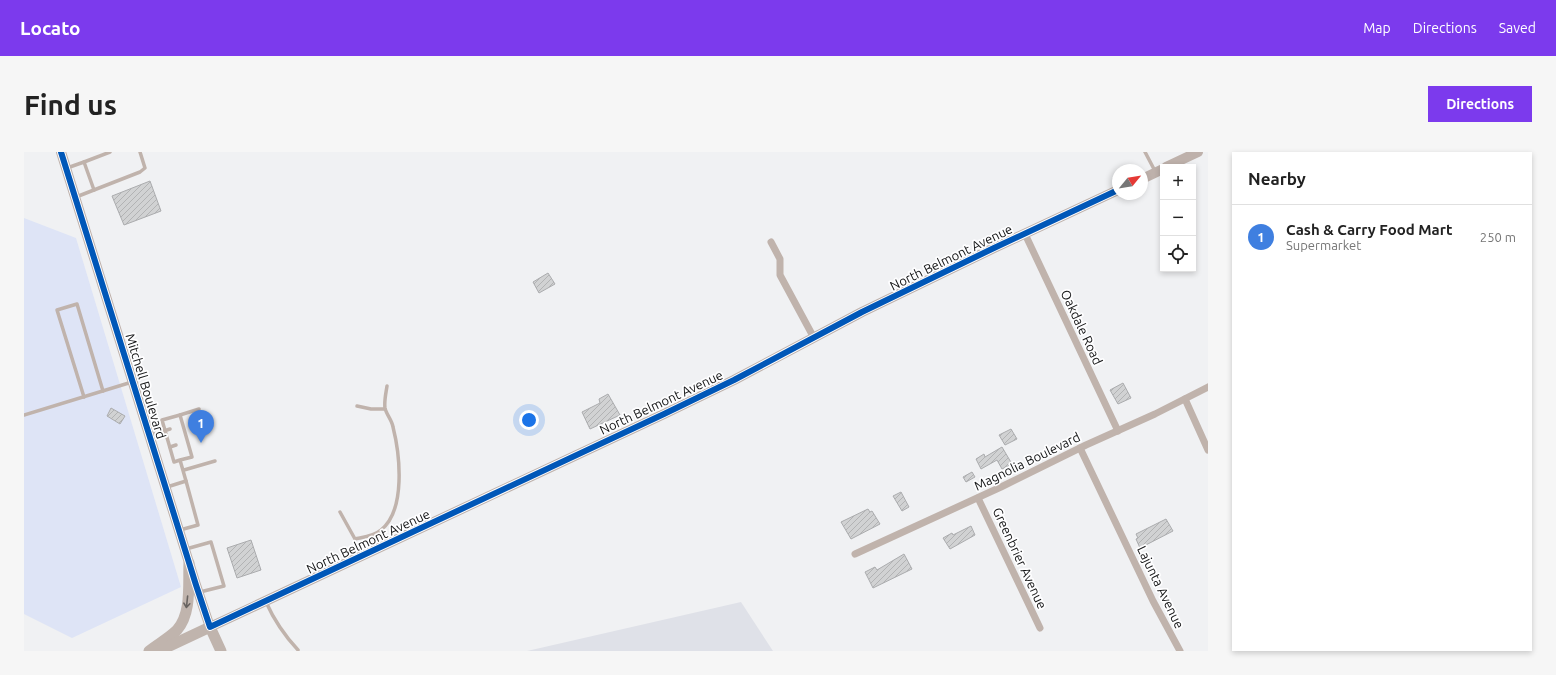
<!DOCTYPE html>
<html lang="en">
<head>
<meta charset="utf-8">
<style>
	body { margin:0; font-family:Ubuntu,sans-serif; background:#f6f6f6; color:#222 }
	.controls { position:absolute; right:12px; top:12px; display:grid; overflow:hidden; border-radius:0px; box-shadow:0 2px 6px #0003 }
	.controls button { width:36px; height:36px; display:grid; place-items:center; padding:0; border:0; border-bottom:1px solid #e0e0e0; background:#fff; color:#222; font:20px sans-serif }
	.compass { position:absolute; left:1088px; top:12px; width:36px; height:36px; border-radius:50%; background:#fff; box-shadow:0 2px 6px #0003; rotate:60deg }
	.you { position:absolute; left:505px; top:268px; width:14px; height:14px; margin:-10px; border:3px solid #fff; border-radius:50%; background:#1a73e8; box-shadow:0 0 0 6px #1a73e833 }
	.badge { display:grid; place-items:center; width:26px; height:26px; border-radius:50%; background:#7c3aed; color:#fff; font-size:13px; font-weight:700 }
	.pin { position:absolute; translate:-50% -33px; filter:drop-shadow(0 1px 2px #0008) }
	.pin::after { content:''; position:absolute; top:21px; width:14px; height:12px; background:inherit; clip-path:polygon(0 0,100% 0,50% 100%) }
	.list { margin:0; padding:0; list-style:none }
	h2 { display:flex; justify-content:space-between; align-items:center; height:52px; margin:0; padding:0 16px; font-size:17px }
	h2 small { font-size:13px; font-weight:400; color:#767676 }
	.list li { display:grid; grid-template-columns:26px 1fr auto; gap:12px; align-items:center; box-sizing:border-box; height:64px; padding:0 16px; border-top:1px solid #e0e0e0 }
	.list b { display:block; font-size:15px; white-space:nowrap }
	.list p { margin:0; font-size:13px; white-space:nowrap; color:#767676 }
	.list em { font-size:13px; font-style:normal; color:#767676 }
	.icon { flex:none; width:22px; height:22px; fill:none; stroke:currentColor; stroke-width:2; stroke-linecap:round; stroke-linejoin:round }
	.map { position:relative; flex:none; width:1184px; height:499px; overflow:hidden; border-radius:0px }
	header { display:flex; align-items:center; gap:24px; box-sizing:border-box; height:56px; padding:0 20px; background:#7c3aed; color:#fff }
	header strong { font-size:19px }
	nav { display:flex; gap:22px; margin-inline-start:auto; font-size:14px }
	.intro { display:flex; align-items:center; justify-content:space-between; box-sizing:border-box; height:96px; padding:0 24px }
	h1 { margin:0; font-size:28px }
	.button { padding:10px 18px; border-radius:0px; background:#7c3aed; color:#fff; font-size:14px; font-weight:700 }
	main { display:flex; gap:24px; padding:0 24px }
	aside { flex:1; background:#fff; border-radius:0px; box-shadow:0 2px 6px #0003 }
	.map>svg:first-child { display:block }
	.built { fill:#dfe1e8 }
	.green { fill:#dee4f6 }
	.building { fill:url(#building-hatch); stroke:#abacae }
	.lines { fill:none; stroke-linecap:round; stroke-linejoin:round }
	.lane { stroke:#c0b3ac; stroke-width:3.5 }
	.street { stroke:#c0b3ac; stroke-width:7 }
	.secondary { stroke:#beb1ab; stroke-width:10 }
	.primary { stroke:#c0b4ad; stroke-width:11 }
	.cycleway-casing { stroke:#fefeff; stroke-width:8 }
	.cycleway { stroke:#0057b8; stroke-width:6 }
	.oneway { stroke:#686360 }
	.labels { text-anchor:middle; stroke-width:3.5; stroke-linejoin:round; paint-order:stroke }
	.street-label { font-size:13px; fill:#111213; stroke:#fefeff }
</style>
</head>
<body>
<header>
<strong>Locato</strong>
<nav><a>Map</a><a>Directions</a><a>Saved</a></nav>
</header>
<div class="intro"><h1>Find us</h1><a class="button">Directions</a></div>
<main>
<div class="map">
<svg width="1184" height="499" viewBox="0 0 1184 499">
	<defs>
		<pattern id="building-hatch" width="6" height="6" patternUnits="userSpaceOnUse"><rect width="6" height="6" fill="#d1d2d3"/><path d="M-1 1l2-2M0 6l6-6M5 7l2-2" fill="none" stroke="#b2b3b4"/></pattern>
	</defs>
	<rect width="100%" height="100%" fill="#f0f1f3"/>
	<polygon class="built" points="717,450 749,499 503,499"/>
	<polygon class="green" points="0,66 52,86 157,435 48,486 0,462"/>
	<g class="building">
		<polygon points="126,29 137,59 100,73 88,44"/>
		<polygon points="524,121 531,132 515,141 509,130"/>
		<polygon points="1099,231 1107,246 1094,252 1086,238"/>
		<polygon points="584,242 596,263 566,277 558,260 576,251 575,247"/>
		<polygon points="87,256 101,264 96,272 83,264"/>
		<polygon points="987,277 993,287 981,293 975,283"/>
		<polygon points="978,295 988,312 978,317 973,308 957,317 952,307 960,302 961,305"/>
		<polygon points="948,320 951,325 942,330 939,325"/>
		<polygon points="877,340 885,355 878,359 869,344"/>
		<polygon points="844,357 846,360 848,359 856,372 827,387 817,370"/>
		<polygon points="1142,367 1149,379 1116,396 1112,387 1114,386 1112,382"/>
		<polygon points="947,374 951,383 926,397 919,386 928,381 929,383"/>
		<polygon points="227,388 237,418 213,426 203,396"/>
		<polygon points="880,402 888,417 849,436 841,420 851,415 853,418"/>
	</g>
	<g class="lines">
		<g class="lane">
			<polyline points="1121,0 1131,19"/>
			<polyline points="60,10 86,0"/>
			<polyline points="43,16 60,10 70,38"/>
			<polyline points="52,45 116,20 121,16 116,0"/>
			<polyline points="60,245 33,158 53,152 79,239"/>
			<polyline points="333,254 347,257 361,257"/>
			<polyline points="0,263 108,230"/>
			<polyline points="156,263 175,257"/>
			<polyline points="127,283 146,277"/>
			<polyline points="146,295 152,293"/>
			<polyline points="156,308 150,310 138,268 156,263 168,305 156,308 162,329"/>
			<polyline points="160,318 191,309"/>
			<polyline points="143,335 162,329 174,373 156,378"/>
			<path d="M 316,360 L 331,387 C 340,385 350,384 357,378 C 382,358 376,303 369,275 C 368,268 362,262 361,256 C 360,249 362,241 363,234"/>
			<polyline points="356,379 362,390"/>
			<polyline points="162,397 187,390 200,434 176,440"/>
			<path d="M 242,450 C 250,468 261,484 274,498"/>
		</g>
		<g class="street">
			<polyline points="1001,82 1094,279"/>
			<polyline points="747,90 756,107 756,123 790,186"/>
			<polyline points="1161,247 1184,298"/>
			<polyline points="1056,296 1129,449 1156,499"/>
			<polyline points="954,346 1016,476"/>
			<polyline points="831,402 977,335 1062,293 1131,262 1184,235"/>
		</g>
		<g class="secondary">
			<polyline points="37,0 172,433 186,475 640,262 710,228 838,160 970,96 1094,38"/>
			<polyline points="1142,15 1174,0"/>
			<polyline points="1118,27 1139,17"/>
		</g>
		<g class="primary">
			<path d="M 125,499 C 134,492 145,486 153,478 C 168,461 164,432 165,411"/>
			<polyline points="135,499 186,475 197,499"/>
		</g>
		<defs>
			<polyline id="cycleway" points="37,0 172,433 186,475 640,262 710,228 838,160 970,96 1094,38"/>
		</defs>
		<use href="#cycleway" class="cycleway-casing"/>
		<use href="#cycleway" class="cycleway"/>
	</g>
	<defs><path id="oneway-shaft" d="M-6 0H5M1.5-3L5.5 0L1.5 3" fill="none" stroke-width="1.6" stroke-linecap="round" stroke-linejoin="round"/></defs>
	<use class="oneway" href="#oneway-shaft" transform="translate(163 450) rotate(96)"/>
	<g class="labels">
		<g class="street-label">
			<text transform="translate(927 105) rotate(-26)" y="5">North Belmont Avenue</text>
			<text transform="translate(1058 175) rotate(65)" y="5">Oakdale Road</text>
			<text transform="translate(122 234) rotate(73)" y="5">Mitchell Boulevard</text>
			<text transform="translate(637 250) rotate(-25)" y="5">North Belmont Avenue</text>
			<text transform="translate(1003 309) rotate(-26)" y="5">Magnolia Boulevard</text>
			<text transform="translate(344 389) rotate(-25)" y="5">North Belmont Avenue</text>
			<text transform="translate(996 406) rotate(65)" y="5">Greenbrier Avenue</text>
			<text transform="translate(1137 435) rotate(64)" y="5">Lajunta Avenue</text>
		</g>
	</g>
</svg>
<div class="controls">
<button>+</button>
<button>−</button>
<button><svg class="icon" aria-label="locate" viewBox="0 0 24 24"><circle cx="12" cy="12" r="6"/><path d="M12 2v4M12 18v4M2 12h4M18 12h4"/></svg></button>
</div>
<svg class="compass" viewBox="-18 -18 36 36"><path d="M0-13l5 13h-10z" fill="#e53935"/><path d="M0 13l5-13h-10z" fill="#767676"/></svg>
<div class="you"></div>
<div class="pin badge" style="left:177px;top:291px;background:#3f7fe0">1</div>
</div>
<aside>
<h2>Nearby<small></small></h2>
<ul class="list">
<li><span class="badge" style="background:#3f7fe0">1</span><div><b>Cash &amp; Carry Food Mart</b><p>Supermarket</p></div><em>250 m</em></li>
</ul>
</aside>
</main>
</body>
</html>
